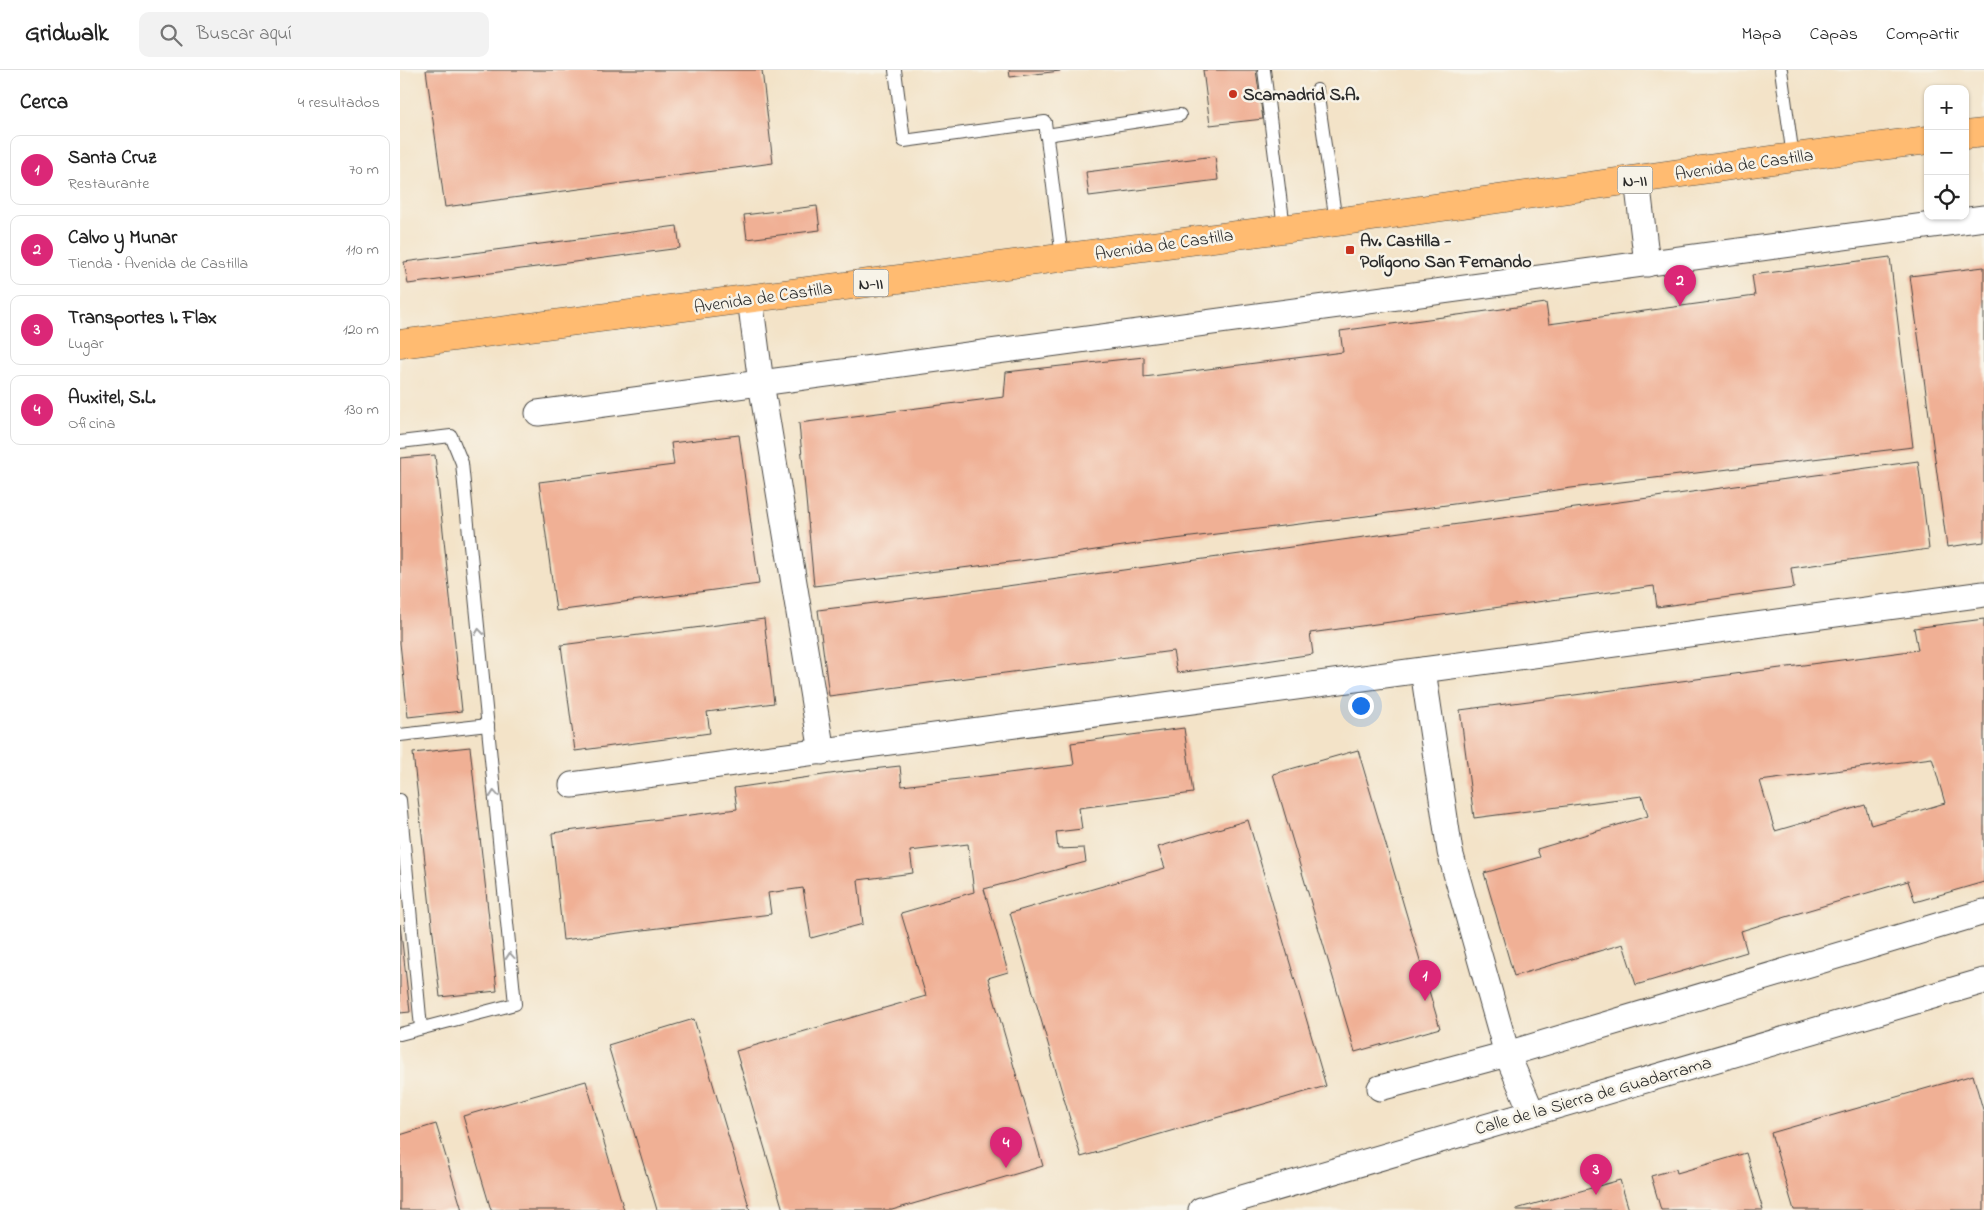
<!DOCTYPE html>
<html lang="es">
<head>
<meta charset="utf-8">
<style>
	body { margin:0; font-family:"Indie Flower",sans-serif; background:#f2f2f2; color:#222 }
	.controls { position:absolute; right:15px; top:15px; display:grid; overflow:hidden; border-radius:10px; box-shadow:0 1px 4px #0004 }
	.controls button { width:45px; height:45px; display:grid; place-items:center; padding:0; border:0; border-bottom:1px solid #e0e0e0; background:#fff; color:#222; font:25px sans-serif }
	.you { position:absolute; left:960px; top:635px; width:18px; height:18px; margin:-12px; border:4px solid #fff; border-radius:50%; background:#1a73e8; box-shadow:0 0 0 8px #1a73e833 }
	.badge { display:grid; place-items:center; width:32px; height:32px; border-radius:50%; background:#db2777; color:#fff; font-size:16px; font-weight:700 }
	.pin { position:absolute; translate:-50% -41px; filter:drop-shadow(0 1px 2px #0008) }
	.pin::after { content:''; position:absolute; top:26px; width:18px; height:15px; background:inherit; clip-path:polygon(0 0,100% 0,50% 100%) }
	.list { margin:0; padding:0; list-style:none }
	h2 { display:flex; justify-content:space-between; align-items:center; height:65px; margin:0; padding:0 20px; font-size:21px }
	h2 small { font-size:16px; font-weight:400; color:#767676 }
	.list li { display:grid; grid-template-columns:32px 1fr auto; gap:15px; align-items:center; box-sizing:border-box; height:70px; margin:0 10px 10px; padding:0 10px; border:1px solid #e0e0e0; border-radius:10px }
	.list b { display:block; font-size:19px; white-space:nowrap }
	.list p { margin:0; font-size:16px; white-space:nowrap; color:#767676 }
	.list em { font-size:16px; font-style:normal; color:#767676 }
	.icon { flex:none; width:28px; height:28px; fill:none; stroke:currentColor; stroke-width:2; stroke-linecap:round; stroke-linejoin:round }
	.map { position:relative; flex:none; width:1584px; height:1140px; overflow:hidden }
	header { display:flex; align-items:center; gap:30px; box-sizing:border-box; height:70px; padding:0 25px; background:#fff; border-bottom:1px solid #e0e0e0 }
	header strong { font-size:24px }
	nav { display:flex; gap:28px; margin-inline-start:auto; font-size:18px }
	.search { width:350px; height:45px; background:#f2f2f2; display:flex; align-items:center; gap:12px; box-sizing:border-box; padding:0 18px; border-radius:10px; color:#767676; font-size:19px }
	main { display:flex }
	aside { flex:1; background:#fff }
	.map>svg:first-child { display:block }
	.building { fill:#f0b095; fill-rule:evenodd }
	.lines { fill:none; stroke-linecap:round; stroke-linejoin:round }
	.service-casing { stroke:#494743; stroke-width:14 }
	.minor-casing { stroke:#494743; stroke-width:27 }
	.primary-casing { stroke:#494743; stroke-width:29 }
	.service { stroke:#fff; stroke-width:12 }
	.minor { stroke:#fff; stroke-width:25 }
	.primary { stroke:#ffbb71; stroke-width:28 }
	.oneway { stroke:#a0a0a0 }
	.poi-dot { fill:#c8321e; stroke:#f7f3e8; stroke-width:2 }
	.labels { text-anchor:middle; stroke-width:5; stroke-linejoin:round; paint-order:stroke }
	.shield { fill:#f7f3e8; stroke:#686764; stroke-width:1 }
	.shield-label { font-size:16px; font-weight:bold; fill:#2b2b2b }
	.poi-label { font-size:18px; font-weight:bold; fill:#2b2b2b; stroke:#f7f3e8; text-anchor:start }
	.street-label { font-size:18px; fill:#2b2b2b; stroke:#f7f3e8 }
</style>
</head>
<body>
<header>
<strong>Gridwalk</strong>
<div class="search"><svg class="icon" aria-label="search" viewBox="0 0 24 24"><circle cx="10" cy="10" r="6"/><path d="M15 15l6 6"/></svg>Buscar aquí</div>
<nav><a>Mapa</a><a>Capas</a><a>Compartir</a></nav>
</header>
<main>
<aside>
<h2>Cerca<small>4 resultados</small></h2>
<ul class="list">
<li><span class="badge">1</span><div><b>Santa Cruz</b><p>Restaurante</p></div><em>70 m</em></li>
<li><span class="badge">2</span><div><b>Calvo y Munar</b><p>Tienda · Avenida de Castilla</p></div><em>110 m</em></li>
<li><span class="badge">3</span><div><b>Transportes I. Flax</b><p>Lugar</p></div><em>120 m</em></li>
<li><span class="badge">4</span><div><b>Auxitel, S.L.</b><p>Oficina</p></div><em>130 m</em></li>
</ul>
</aside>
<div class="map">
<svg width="1584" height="1140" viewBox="0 0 1584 1140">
	<rect width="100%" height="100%" fill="#f7f3e8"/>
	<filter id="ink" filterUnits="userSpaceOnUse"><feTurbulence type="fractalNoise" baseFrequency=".02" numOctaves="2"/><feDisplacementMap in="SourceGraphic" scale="10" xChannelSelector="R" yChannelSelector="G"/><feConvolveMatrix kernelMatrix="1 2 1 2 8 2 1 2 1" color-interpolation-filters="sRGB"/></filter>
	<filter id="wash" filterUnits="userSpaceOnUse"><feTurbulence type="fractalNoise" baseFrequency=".0096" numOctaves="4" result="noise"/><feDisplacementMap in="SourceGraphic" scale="20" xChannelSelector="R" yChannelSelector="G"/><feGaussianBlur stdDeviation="1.12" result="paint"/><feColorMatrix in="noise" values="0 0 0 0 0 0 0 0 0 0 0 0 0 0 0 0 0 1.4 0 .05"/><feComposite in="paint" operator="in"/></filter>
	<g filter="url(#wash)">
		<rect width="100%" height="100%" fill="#f3e3c8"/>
		<g id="blocks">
			<g class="building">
				<polygon points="26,0 362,0 373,93 45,137"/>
				<polygon points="609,0 660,0 660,1 610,7"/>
				<polygon points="803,0 856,0 863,49 810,55"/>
				<polygon points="815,86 818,110 689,126 686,102"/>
				<polygon points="417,136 420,160 347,169 344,145"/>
				<polygon points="277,156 280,178 8,214 4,192"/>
				<polygon points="1490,187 1513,377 1171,418 966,446 758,471 619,491 414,516 399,353 604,327 606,302 744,287 744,307 943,282 940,261 1146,233 1149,254 1355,226 1352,205"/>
				<polygon points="1584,197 1584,472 1547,477 1510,206"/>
				<polygon points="339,365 359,514 156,541 139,412 274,395 271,373"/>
				<polygon points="35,385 62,641 8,647 0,573 0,388"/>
				<polygon points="1518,391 1529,479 1391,498 1394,518 1257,537 1254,516 910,563 913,584 846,594 777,603 773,581 429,626 418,540 556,523"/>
				<polygon points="364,549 374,633 307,642 310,663 175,681 161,575"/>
				<path d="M 1584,549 L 1584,812 L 1515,832 L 1508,811 L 1399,843 L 1341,861 L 1347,882 L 1236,915 L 1223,874 L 1114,906 L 1084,803 L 1140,787 L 1137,779 L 1248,746 L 1242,726 L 1074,748 L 1060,640 L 1518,580 L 1514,558 ZM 1532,688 L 1545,733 L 1471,755 L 1465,735 L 1375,761 L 1360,711 Z"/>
				<polygon points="784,658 793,723 679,738 682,759 656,762 658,779 684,778 686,792 584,819 608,902 588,908 643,1096 492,1140 383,1140 336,981 526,926 501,843 574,822 568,774 510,781 513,803 458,810 463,854 411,868 403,818 368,823 371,844 163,870 152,763 337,739 334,718 444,702 500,696 502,716 674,695 671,673"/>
				<polygon points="70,677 97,921 40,927 13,683"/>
				<polygon points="958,680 1040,958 955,982 873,704"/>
				<polygon points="848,750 926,1016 681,1087 610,843 765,798 758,777"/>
				<polygon points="0,854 10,942 0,943"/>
				<polygon points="294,949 350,1140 257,1140 208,975"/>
				<polygon points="1573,1005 1584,1043 1584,1140 1394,1140 1371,1063"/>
				<polygon points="186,1011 224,1140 91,1140 63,1046"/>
				<polygon points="36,1054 62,1140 0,1140 0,1065"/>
				<polygon points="1346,1083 1363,1140 1261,1140 1251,1106 1276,1099 1277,1103"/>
				<polygon points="1220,1110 1229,1140 1116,1140 1116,1139"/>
			</g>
		</g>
	</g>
	<g filter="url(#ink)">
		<use href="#blocks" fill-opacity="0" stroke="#494743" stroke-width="1"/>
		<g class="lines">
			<defs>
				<g id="service">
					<polyline points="495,0 504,71 645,52 662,188"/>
					<polyline points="864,0 884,158"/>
					<polyline points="1381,0 1393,87"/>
					<polyline points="917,20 936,152"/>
					<polyline points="646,65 780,45"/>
					<polyline points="0,372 51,366 62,393 115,934 0,964"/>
					<polyline points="0,665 88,655"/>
					<polyline points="0,730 21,958"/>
				</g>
				<g id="minor">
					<polyline points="1237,109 1247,194"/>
					<polyline points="350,229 361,313 422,682"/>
					<polyline points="138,343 1584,148"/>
					<polyline points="1023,600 1050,782 1107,984 1132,1043"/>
					<polyline points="172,715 1584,524"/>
					<polyline points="980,1018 1107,984 1584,842"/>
					<polyline points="801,1140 1584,911"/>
				</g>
				<g id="primary">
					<polyline points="1565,65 1584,63"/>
					<polyline points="0,274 936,152 1393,87 1528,70"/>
				</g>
			</defs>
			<use href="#service" class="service-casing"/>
			<use href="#minor" class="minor-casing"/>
			<use href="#primary" class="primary-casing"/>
			<use href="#service" class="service"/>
			<use href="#minor" class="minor"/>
			<use href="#primary" class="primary"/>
		</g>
		<defs><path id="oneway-chevron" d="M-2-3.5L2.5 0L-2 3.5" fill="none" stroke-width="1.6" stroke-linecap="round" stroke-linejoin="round" transform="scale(1.25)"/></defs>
		<g class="oneway">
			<use href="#oneway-chevron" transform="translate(79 562) rotate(-96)"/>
			<use href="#oneway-chevron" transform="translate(94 724) rotate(-95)"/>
			<use href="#oneway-chevron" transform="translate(110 886) rotate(-95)"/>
		</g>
	</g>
	<g class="poi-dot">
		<circle cx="833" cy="24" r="5"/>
		<rect x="945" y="175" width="10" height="10" rx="2.5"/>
	</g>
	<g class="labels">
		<g class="shield">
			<rect x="1217.5" y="96.5" width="35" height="27" rx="4"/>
			<rect x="453.5" y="199.5" width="35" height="27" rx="4"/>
		</g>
		<g class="shield-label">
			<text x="1235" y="116">N-II</text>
			<text x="471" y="219">N-II</text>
		</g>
		<g class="poi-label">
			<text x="843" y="30">Scamadrid S.A.</text>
			<text x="960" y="176">Av. Castilla -<tspan x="960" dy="21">Polígono San Fernando</tspan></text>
		</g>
		<g class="street-label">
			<text transform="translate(1344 94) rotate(-8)" y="6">Avenida de Castilla</text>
			<text transform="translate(764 174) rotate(-8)" y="6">Avenida de Castilla</text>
			<text transform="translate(363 227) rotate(-8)" y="6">Avenida de Castilla</text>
			<text transform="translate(1193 1025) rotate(-16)" y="6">Calle de la Sierra de Guadarrama</text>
		</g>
	</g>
</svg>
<div class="controls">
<button>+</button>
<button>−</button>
<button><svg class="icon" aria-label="locate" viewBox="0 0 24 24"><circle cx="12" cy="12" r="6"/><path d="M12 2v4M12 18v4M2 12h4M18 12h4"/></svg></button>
</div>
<div class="you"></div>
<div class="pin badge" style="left:1025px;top:931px">1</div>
<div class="pin badge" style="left:1280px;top:236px">2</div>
<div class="pin badge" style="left:1196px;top:1125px">3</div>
<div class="pin badge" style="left:606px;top:1098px">4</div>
</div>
</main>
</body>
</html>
